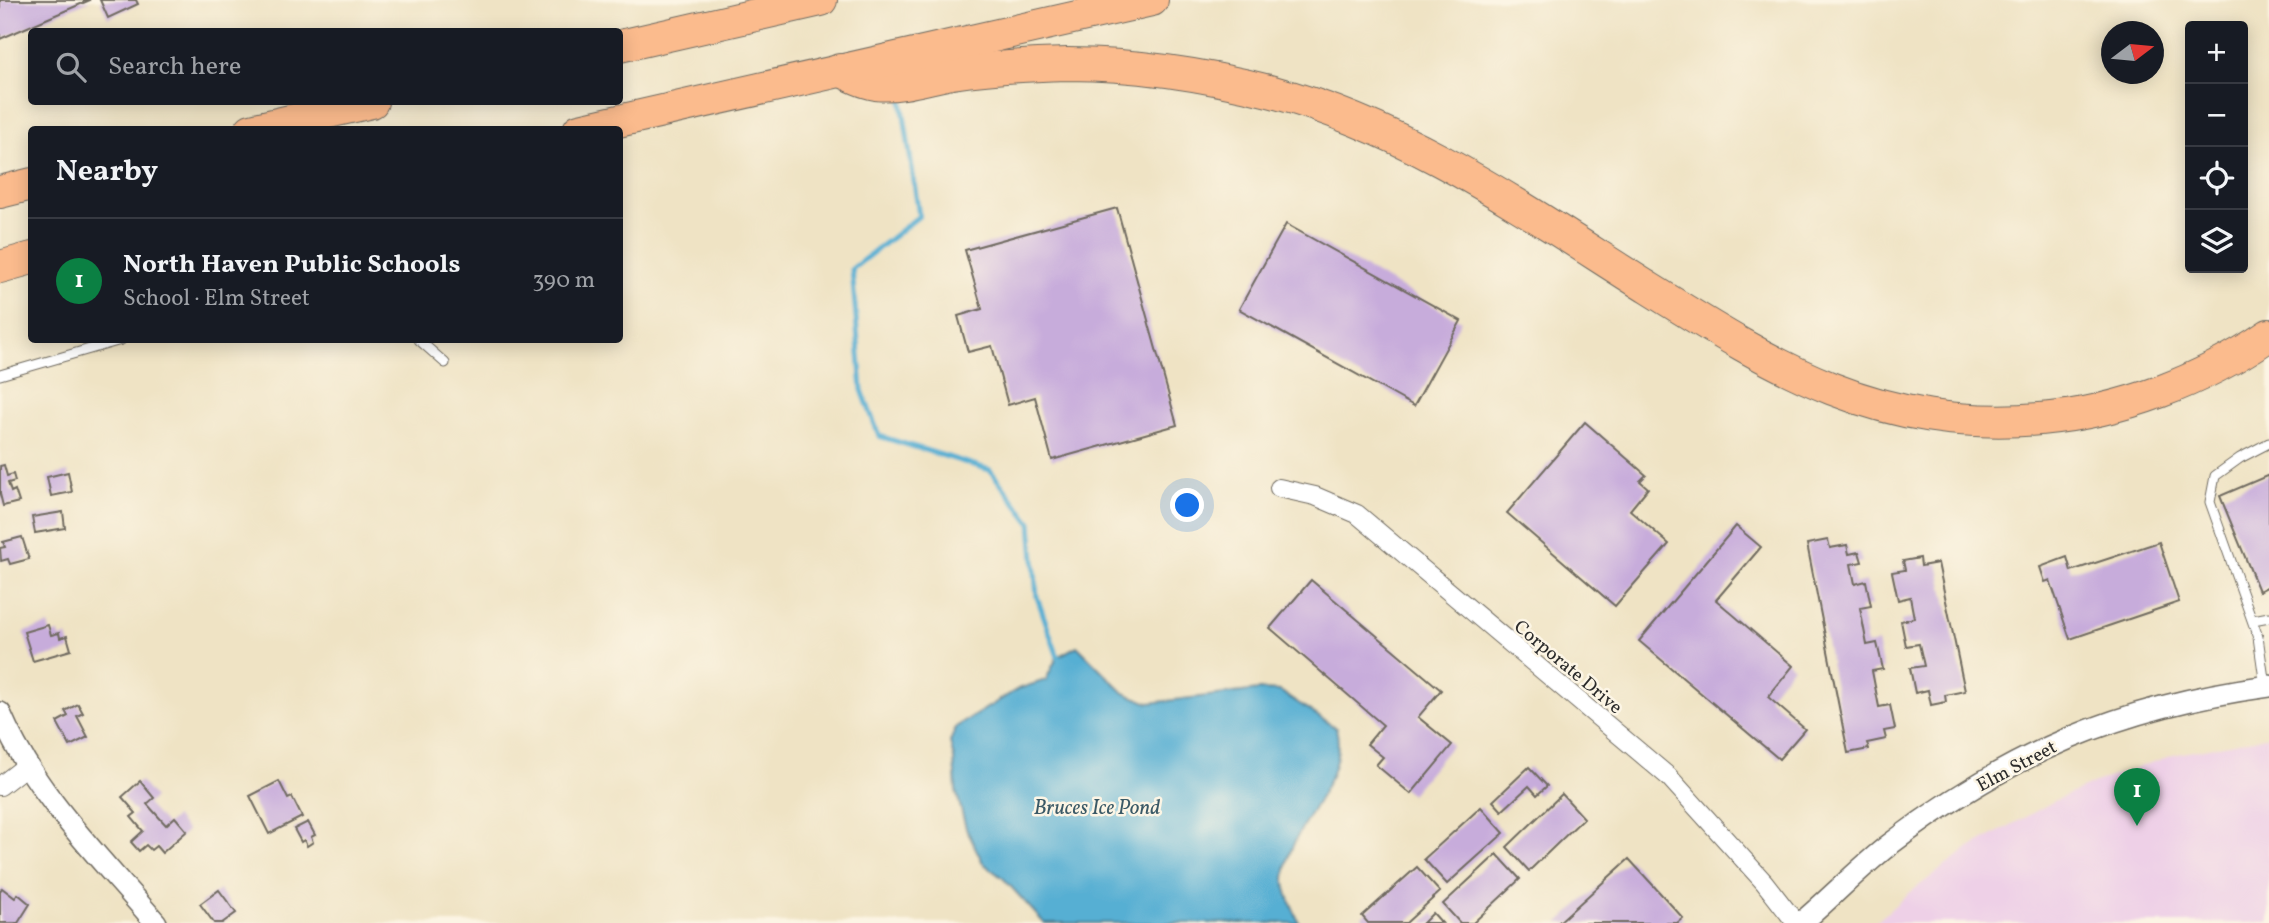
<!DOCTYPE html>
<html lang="en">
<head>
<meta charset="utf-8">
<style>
	body { margin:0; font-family:Vollkorn,serif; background:#242831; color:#f1f3f6 }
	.controls { position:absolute; right:21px; top:21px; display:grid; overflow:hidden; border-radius:7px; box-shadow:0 4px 18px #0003 }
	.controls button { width:63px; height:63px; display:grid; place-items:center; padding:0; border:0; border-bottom:2px solid #363941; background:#171b24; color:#f1f3f6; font:35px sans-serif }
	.compass { position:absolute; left:2101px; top:21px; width:63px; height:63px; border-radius:50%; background:#171b24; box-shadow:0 4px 18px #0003; rotate:74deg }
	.you { position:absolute; left:1188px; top:506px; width:24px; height:24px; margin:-18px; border:5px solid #fff; border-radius:50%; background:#1a73e8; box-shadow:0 0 0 10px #1a73e833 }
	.badge { display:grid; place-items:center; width:46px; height:46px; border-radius:50%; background:#0b8043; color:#fff; font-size:23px; font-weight:700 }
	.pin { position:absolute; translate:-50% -58px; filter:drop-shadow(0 2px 4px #0008) }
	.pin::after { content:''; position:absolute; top:37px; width:24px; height:21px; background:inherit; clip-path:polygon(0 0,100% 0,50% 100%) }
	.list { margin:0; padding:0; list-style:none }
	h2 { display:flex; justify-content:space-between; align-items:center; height:91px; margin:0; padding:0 28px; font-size:30px }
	h2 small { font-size:23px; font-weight:400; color:#9ea1a6 }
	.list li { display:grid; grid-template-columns:46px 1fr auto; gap:21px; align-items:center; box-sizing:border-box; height:126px; padding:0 28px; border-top:2px solid #363941 }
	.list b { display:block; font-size:26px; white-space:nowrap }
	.list p { margin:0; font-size:23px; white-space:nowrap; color:#9ea1a6 }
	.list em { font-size:23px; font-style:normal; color:#9ea1a6 }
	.icon { flex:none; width:38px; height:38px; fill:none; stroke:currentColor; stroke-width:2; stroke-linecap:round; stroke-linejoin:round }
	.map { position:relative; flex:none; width:2269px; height:923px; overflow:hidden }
	.search { position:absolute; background:#171b24; box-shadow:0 4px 18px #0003; left:28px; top:28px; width:595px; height:77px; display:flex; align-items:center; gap:18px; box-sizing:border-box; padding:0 24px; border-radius:7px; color:#9ea1a6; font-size:26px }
	.panel { position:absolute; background:#171b24; box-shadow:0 4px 18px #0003; left:28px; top:126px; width:595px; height:217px; border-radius:7px }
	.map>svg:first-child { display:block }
	.built { fill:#eed0e7 }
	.water { fill:#56afd3; stroke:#406d7f; stroke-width:2 }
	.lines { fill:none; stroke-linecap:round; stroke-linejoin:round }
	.stream { stroke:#56afd3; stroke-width:5 }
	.building { fill:#c7acdb }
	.service-casing { stroke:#706b61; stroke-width:11 }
	.minor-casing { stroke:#706b61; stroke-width:20 }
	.tertiary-casing { stroke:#706b61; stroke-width:24 }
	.motorway-casing { stroke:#706b61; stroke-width:34 }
	.service { stroke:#fff; stroke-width:9 }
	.minor { stroke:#fff; stroke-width:18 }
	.tertiary { stroke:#fff; stroke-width:21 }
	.motorway { stroke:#fbbb8d; stroke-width:32 }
	.labels { text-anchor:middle; stroke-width:5; stroke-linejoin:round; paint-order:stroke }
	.street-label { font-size:19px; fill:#2b2b2b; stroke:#fcf5e5 }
	.water-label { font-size:21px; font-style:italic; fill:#3a5966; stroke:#fcf5e5 }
</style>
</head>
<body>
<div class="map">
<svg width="2269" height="923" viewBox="0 0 2269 923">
	<rect width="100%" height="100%" fill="#fcf5e5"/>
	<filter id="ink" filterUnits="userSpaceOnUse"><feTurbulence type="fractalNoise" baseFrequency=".0143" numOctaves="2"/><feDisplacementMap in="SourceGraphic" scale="14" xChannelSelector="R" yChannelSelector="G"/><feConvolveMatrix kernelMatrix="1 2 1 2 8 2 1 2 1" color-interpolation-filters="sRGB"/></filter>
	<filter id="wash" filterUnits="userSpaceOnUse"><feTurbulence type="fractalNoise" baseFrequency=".00686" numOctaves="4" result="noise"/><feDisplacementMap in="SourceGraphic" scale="28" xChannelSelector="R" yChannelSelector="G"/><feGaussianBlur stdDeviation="1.57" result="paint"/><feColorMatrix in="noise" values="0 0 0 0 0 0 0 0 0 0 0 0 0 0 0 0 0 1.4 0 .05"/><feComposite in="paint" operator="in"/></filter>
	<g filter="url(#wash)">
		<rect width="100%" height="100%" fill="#efe3c4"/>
		<polygon class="built" points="2269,736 2269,923 1875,923 1908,894 1968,849 2056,800 2102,780 2173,755"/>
		<path class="water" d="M 1077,646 L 1124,693 L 1149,703 L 1259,690 L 1280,691 L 1336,728 C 1350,785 1284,826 1285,881 C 1285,894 1295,911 1299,923 L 1044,923 L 1004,879 L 983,863 L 966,828 L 956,790 L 954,759 L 950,742 L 956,727 L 1018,689 L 1046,680 L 1057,657 Z"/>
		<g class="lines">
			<polyline class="stream" points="902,101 919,216 852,269 862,390 879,436 990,470 1031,523 1037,597 1060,663"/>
		</g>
		<g id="blocks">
			<g class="building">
				<polygon points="0,0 90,0 0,39"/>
				<polygon points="100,0 136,0 138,4 108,18"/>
				<polygon points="1117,208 1177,425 1052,460 1035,397 1008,405 992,346 968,352 958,316 982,309 965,250"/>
				<polygon points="1286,224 1461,321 1414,406 1239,309"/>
				<polygon points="1585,422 1646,475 1640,481 1648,488 1630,510 1669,544 1615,606 1507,513"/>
				<polygon points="4,465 7,476 13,474 15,481 8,483 11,492 15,490 19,502 3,506 0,494 0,466"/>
				<polygon points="68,472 72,492 51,496 47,477"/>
				<polygon points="2269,475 2269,586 2259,591 2220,496"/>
				<polygon points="63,512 65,528 35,533 32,517"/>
				<polygon points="1736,526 1761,547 1716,600 1793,666 1768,697 1805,729 1779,759 1639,641"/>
				<polygon points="22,537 29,559 10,564 8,559 1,561 0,548 5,547 3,542"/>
				<polygon points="1828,540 1830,548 1847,545 1849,554 1859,552 1862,562 1851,564 1855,584 1866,581 1871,606 1860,608 1867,645 1877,643 1883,669 1872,671 1879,707 1890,705 1895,729 1884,731 1886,739 1867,743 1869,749 1848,753 1807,544"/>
				<polygon points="2159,542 2179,602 2070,639 2050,580 2045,582 2040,567 2067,557 2071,571"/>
				<polygon points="1920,558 1921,566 1938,563 1965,691 1945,695 1946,702 1931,705 1928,690 1915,693 1910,668 1924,666 1919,644 1906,646 1901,621 1914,618 1910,597 1898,600 1892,572 1905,570 1903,561"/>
				<polygon points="1311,580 1441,690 1418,717 1452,745 1411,794 1376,765 1383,757 1367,744 1383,725 1270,628"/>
				<polygon points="48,625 51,635 59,633 60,638 67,636 71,650 33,661 24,632"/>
				<polygon points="78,704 83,713 77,716 88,737 70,746 57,722 68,716 65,711"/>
				<polygon points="1529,767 1547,786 1537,795 1529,786 1502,811 1493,801"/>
				<polygon points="140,781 154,798 147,804 166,825 175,817 187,831 162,853 156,846 151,850 146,845 139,851 131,842 143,831 131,817 136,813 122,797"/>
				<polygon points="279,781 288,799 292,797 302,817 269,834 250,796"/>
				<polygon points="1562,794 1584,818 1529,871 1507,847"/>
				<polygon points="1481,807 1504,833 1447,884 1424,859"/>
				<polygon points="308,822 315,835 311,837 313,842 307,846 304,840 301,842 294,829"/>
				<polygon points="1497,854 1520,879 1473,923 1460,923 1443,904"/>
				<polygon points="1629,859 1683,918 1677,923 1558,923"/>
				<polygon points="1417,867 1440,892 1406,923 1368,923 1362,916"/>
				<polygon points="2,888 15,898 18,894 30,904 18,923 0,923 0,891"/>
				<polygon points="219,890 236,913 222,923 214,923 200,904"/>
				<polygon points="1433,913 1442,923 1423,923"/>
			</g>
		</g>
	</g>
	<g filter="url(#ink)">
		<use href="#blocks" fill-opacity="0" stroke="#706b61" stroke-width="2"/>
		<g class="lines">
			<defs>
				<g id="service">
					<polyline points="419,340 445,363"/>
					<polyline points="0,375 121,340"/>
					<polyline points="2253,620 2269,617"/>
					<polyline points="2265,686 2258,637 2210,502 2215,476 2240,458 2269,443"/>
				</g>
				<g id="minor">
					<polyline points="1279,488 1315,496 1357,514 1669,777 1764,882 1796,923"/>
					<polyline points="0,786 26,766"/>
				</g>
				<g id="tertiary">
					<path d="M 0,713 C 34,794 100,857 156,923"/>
					<path d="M 1801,923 C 1831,898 1858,869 1889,845 C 2008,754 2120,706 2269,686"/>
				</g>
				<g id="motorway">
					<polyline points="620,46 821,0"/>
					<path d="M 840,70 C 852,76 864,82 876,84 C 901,87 928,77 952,73 C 990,67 1029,65 1068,64 C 1137,64 1206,75 1273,92 C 1411,129 1528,212 1647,287 C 1778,369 1878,432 2040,419 C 2122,412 2202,381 2269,335"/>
					<polyline points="251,130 372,102"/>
					<polyline points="579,130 1152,0"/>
					<polyline points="0,192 32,184"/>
					<polyline points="0,267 32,258"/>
				</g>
			</defs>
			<use href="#service" class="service-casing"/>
			<use href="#minor" class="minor-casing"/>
			<use href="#tertiary" class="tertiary-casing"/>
			<use href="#motorway" class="motorway-casing"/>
			<use href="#service" class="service"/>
			<use href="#minor" class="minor"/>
			<use href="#tertiary" class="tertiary"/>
			<use href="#motorway" class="motorway"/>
		</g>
	</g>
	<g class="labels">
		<g class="street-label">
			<text transform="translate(1569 666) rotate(40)" y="7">Corporate Drive</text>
			<text transform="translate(2016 765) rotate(-28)" y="7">Elm Street</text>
		</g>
		<g class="water-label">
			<text x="1097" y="814">Bruces Ice Pond</text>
		</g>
	</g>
</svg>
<div class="controls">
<button>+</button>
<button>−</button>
<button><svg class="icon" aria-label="locate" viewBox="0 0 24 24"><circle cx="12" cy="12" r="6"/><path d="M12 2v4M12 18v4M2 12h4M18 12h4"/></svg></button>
<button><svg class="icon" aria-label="layers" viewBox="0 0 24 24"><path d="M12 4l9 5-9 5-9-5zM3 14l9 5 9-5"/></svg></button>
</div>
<svg class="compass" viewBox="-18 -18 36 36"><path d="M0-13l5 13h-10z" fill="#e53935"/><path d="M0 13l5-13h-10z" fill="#9ea1a6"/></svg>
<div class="you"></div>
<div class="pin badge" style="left:2137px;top:826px">1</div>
<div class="search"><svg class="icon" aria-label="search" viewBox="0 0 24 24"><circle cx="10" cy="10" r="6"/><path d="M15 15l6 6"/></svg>Search here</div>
<section class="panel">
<h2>Nearby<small></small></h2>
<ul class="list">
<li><span class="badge">1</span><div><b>North Haven Public Schools</b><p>School · Elm Street</p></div><em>390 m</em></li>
</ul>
</section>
</div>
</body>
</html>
